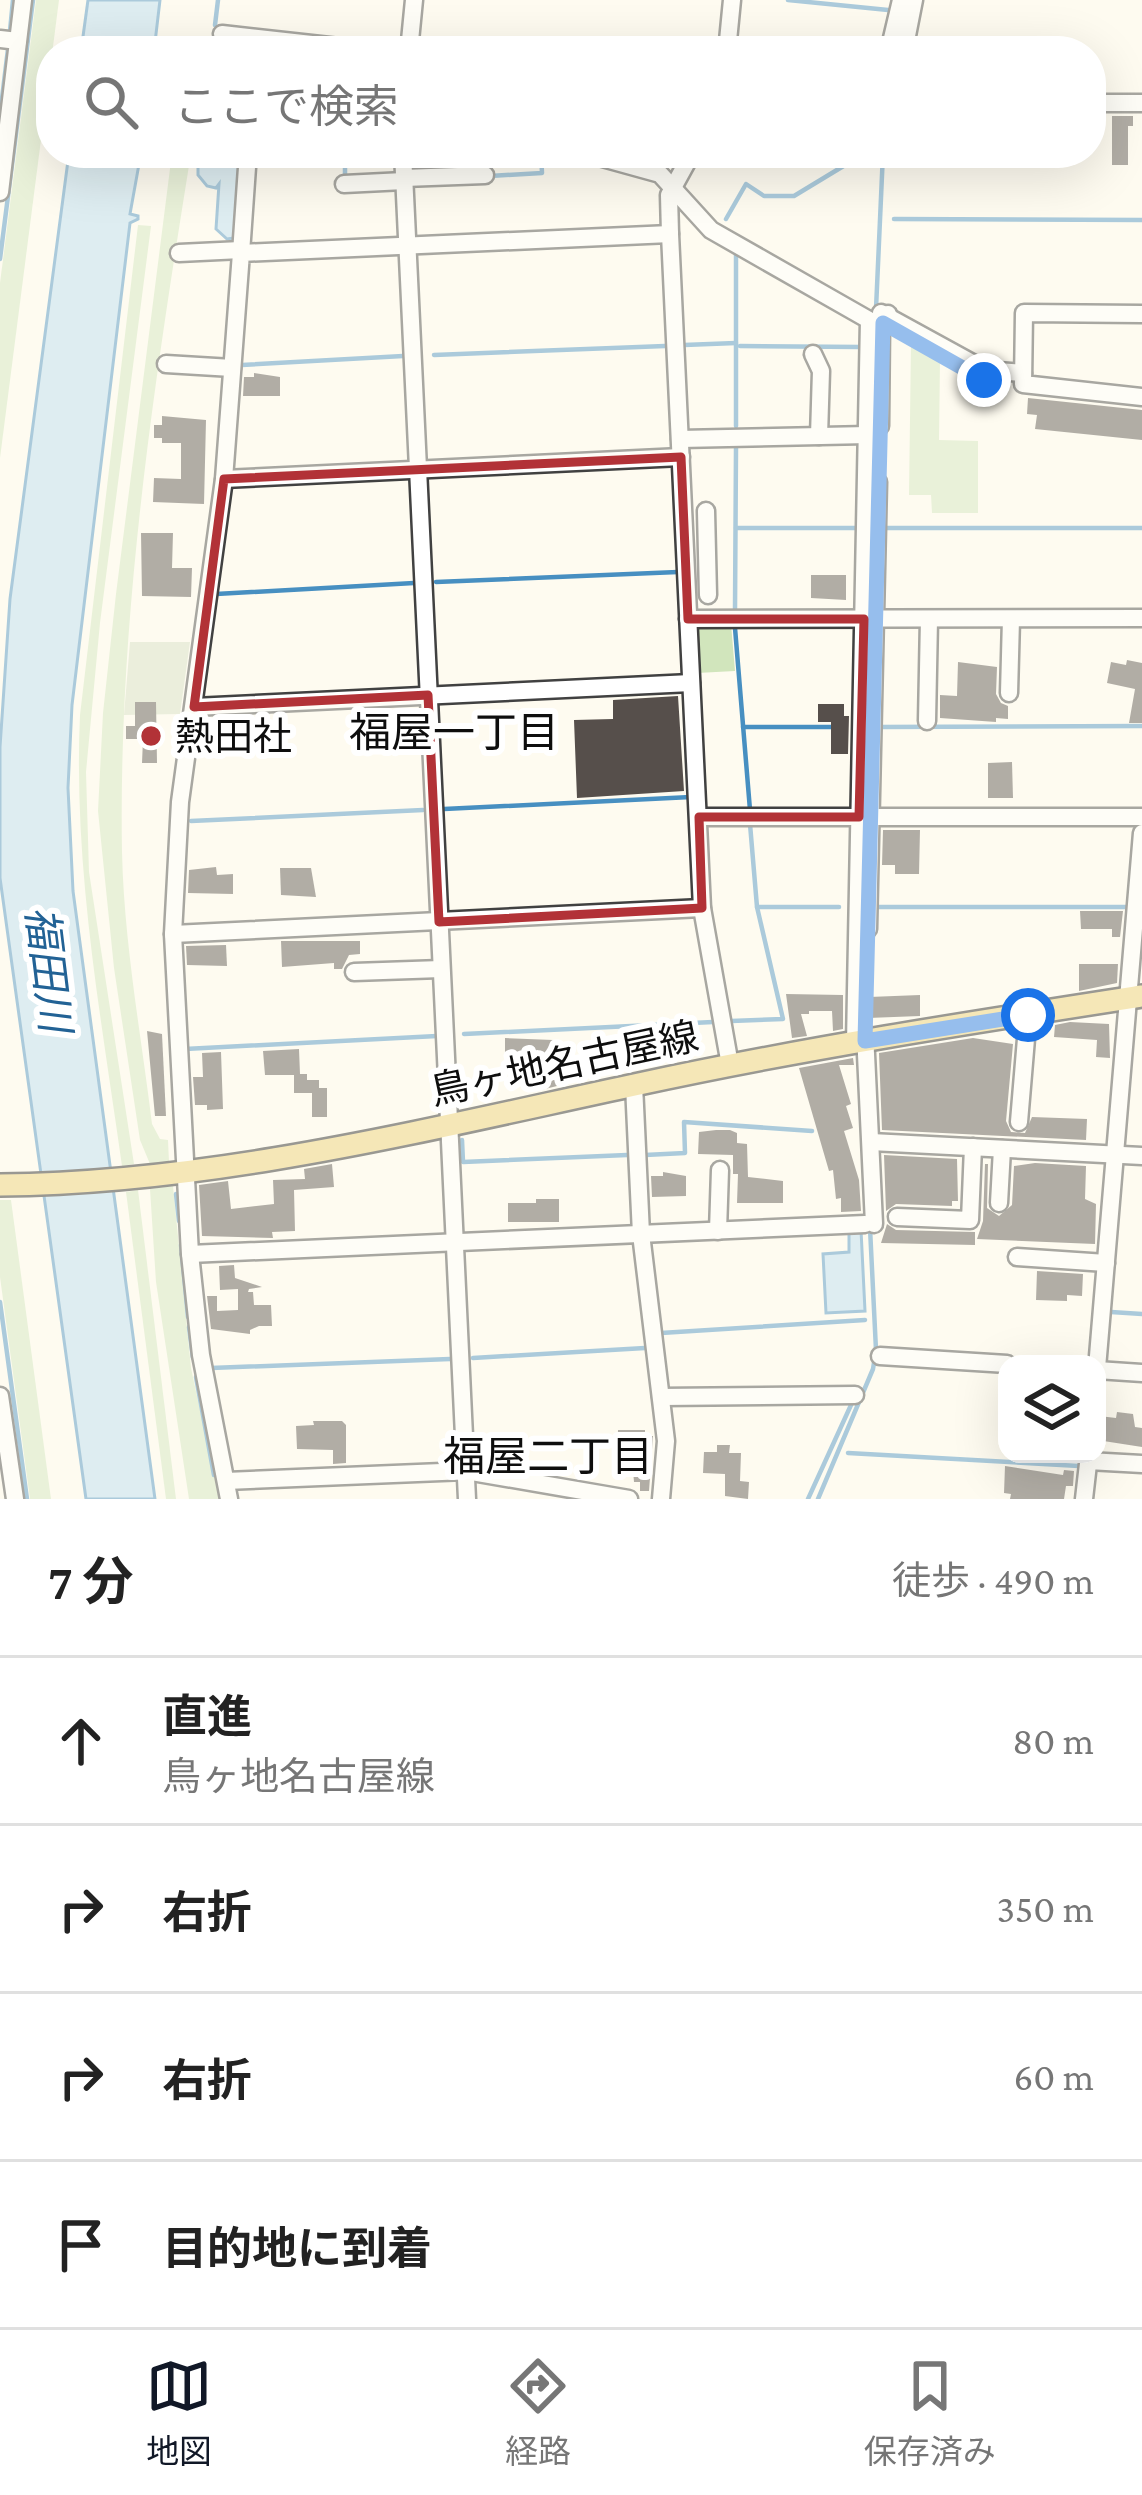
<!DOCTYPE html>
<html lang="ja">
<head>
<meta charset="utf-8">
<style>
	body { margin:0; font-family:"Crimson Pro","Noto Sans JP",serif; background:#f6f6f6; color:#222 }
	.controls { position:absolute; right:36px; bottom:36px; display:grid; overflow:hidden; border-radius:24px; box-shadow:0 12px 48px #0002 }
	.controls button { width:108px; height:108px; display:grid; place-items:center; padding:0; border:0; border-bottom:3px solid #e0e0e0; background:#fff; color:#222; font:60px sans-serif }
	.stop { position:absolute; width:36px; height:36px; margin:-27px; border:9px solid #1a73e8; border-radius:50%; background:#fff }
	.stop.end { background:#1a73e8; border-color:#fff; box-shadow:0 3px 12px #0008 }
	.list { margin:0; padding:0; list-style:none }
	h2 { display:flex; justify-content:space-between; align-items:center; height:156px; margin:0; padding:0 48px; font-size:51px }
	h2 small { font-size:39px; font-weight:400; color:#767676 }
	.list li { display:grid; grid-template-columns:78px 1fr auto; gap:36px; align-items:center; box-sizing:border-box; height:168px; padding:0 48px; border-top:3px solid #e0e0e0 }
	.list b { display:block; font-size:45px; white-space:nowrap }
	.list p { margin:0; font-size:39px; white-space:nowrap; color:#767676 }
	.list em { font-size:39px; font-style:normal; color:#767676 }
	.icon { flex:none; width:66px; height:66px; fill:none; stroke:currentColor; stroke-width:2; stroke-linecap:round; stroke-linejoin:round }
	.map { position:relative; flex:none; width:1142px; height:1499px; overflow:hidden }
	.search { position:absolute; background:#fff; box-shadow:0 12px 48px #0002; left:36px; right:36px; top:36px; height:132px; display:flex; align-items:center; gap:30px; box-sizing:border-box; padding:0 42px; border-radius:48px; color:#767676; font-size:45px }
	.sheet { height:828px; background:#fff }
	nav { display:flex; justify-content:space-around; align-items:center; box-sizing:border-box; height:168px; border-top:3px solid #e0e0e0; background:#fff; font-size:33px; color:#767676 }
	nav a { display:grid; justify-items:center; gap:6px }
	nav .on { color:#111827 }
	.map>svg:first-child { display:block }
	.green { fill:#d1e5bc }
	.cemetery { fill:#d5dec3 }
	.water { fill:#b9dbf1; stroke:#478fc1; stroke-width:3 }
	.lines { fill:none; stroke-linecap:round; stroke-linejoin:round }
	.stream { stroke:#478fc1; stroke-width:4.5 }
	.building { fill:#564f4b }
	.minor-casing { stroke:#414141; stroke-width:21 }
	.major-casing { stroke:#1f1f1f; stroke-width:26 }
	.minor { stroke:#fff; stroke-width:16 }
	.major { stroke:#eccf72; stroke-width:21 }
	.route { stroke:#1a73e8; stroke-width:15 }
	.marked { fill:none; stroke:#b23237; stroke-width:9; stroke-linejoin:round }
	.poi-dot { fill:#b23237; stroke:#fff; stroke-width:4.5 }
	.labels { text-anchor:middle; stroke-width:12; stroke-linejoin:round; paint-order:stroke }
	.poi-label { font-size:39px; fill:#0e0e0e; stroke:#fff; text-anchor:start }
	.street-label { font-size:39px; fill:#0e0e0e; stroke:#fff }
	.neighbourhood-label { font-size:42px; fill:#0e0e0e; stroke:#fff }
	.water-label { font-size:42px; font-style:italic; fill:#226295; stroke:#fff }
</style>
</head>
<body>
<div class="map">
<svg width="1142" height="1499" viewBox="0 0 1142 1499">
	<rect width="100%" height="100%" fill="#fefbf0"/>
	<g class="green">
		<polygon points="36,0 59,0 0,458 0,283"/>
		<path d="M 172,153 L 191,153 C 154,383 118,618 122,852 C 124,943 141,1034 152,1124 L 160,1139 L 168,1140 L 169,1162 L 150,1164 L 140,1140 L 114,968 L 98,811 L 103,713 L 116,594 Z"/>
		<path d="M 138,225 L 151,226 L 100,623 L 86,772 L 89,872 L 134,1164 L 122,1166 C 101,1016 73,867 80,715 Z"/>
		<polygon points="911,343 940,360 939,440 978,441 978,513 932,513 931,495 909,495"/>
		<polygon points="701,624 731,624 735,671 697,673 695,629"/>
		<polygon points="173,1186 191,1368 219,1499 189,1499 156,1282 150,1189"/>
		<polygon points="138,1190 176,1499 166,1499 126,1192"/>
		<polygon points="0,1200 11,1200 51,1499 30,1499 0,1277"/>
	</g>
	<polygon class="cemetery" points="130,642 190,642 180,714 124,715"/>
	<g class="water">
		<polygon points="88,0 160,0 154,51 81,51"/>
		<polygon points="69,153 141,153 130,214 138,216 138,219 130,223 72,705 68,788 73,891 155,1499 86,1499 0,878 0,747 10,599"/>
		<polygon points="203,153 240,153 234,238 227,239 216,229 219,184 216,188 207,186 198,175 198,157"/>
		<polygon points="861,1230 865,1311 826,1313 823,1254 849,1252 849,1231"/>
	</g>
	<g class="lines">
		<g class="stream">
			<polyline points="788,0 888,10"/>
			<polyline points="215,25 218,0"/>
			<polyline points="10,31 13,0"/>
			<polyline points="212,51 213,44"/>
			<polyline points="0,115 8,49"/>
			<polyline points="345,153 345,177"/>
			<polyline points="550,153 586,161"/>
			<polyline points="490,176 542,173 541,153"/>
			<polyline points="726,219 746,184 764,196 794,196 865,153"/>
			<polyline points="894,219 1142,220"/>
			<polyline points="736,248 736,426"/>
			<polyline points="0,259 33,0"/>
			<polyline points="876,309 883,153"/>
			<polyline points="684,345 736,343"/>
			<polyline points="740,346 861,347"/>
			<polyline points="434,355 665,346"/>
			<polyline points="242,365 403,356"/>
			<polyline points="736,528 858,528"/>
			<polyline points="886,528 1142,528"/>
			<polyline points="436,582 678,572"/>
			<polyline points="216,594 414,583"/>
			<polyline points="735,611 736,448"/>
			<polyline points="735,628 750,810"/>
			<polyline points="743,727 834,727"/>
			<polyline points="878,727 1142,726"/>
			<polyline points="444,809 691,797"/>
			<polyline points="191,821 423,810"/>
			<polyline points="757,907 839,907"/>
			<polyline points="876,907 1129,907"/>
			<polyline points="731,1021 783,1019 757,907 750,824"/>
			<polyline points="464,1034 713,1022"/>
			<polyline points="185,1049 437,1036"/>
			<polyline points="462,1140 463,1162 627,1155"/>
			<polyline points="645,1155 685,1153 684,1122 812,1131"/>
			<polyline points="176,1194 179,1221"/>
			<polyline points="181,1245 188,1317"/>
			<polyline points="0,1302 27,1499"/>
			<polyline points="1111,1312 1142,1314"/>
			<polyline points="189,1327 193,1358"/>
			<polyline points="661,1333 865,1320"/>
			<polyline points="473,1358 645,1348"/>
			<polyline points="211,1368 450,1359"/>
			<polyline points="196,1377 214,1475"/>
			<polyline points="1099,1407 1102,1377"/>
			<polyline points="848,1453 1079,1466"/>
			<polyline points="808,1499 851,1405"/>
			<polyline points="818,1499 873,1369 876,1350 870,1228"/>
		</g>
	</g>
	<g class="building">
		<polygon points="1112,116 1133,116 1133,126 1128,126 1128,165 1112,165"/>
		<polygon points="254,373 280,377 280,396 243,396 244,377 254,377"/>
		<polygon points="1028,398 1142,410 1142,440 1035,429 1037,415 1027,414"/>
		<polygon points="162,416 206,420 204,504 153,502 154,478 181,479 181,443 162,443 162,438 154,438 154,425 162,425"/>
		<polygon points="141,533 173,533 172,568 192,568 191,597 142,596"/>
		<polygon points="811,575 846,575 846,600 811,598"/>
		<polygon points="1127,660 1142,663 1142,723 1129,723 1135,689 1107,683 1111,662 1126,665"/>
		<polygon points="958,662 997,667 996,694 1001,703 1008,706 1008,719 996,718 996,722 940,718 940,695 957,696"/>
		<polygon points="678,696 684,791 577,798 574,720 613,719 613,700"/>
		<polygon points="135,702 156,702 157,763 142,763 143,739 126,739 126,726 135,726"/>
		<polygon points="818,704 844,704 844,716 849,716 848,754 831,754 831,722 818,722"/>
		<polygon points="1012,762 1013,798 988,798 988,763"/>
		<polygon points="883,830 920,830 919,874 895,874 895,865 882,865"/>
		<polygon points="216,867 217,875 233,874 233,894 188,893 189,870"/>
		<polygon points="280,868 311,868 316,897 281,895"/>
		<polygon points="1080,911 1123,911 1120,937 1112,937 1112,929 1081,929"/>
		<polygon points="281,941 360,941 360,954 349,955 342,969 334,969 334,963 282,967"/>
		<polygon points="226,945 227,966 187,965 186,946"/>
		<polygon points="1079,964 1118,964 1117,983 1079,991"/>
		<polygon points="786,994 843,995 843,1029 833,1031 832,1011 809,1011 809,1014 801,1014 807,1036 792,1038"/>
		<polygon points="920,995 920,1016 868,1018 869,997"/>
		<polygon points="1070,1022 1109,1024 1110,1058 1096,1057 1097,1040 1054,1037 1055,1025"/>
		<polygon points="147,1031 162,1034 166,1116 155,1116"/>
		<polygon points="505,1038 553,1040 553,1078 557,1078 557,1086 541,1090 541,1060 505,1058"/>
		<polygon points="973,1038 1013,1044 1006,1121 1011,1132 1025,1133 1032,1117 1087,1119 1086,1140 882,1130 879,1053"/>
		<polygon points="299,1049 300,1074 307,1074 307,1080 319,1080 319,1088 327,1088 327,1117 312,1117 312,1093 294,1093 294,1075 265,1075 263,1051"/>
		<polygon points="221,1052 223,1109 207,1110 207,1105 195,1105 193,1077 203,1077 202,1053"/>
		<polygon points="853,1058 854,1065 839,1065 851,1104 846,1106 853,1128 844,1131 859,1180 861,1211 841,1212 841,1198 836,1199 833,1170 829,1171 799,1068"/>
		<polygon points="716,1130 730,1130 737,1133 737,1143 747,1144 748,1177 783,1181 783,1203 737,1203 738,1174 733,1174 733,1155 698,1154 699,1132"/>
		<polygon points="884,1155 957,1159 958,1201 952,1201 952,1206 896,1204 886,1211"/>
		<polygon points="1035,1163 1086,1166 1085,1199 1096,1204 1095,1244 977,1239 983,1221 985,1164 988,1164 987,1208 999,1216 1012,1205 1014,1166"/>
		<polygon points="332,1164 334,1187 294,1190 295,1231 272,1232 273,1238 202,1236 199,1185 228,1181 231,1209 274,1204 273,1180 305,1179 304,1169"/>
		<polygon points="663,1172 686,1176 686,1196 652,1197 651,1176 663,1176"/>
		<polygon points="536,1199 559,1199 559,1222 508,1222 508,1203 536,1203"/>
		<polygon points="887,1224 896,1230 975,1232 975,1245 881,1243"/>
		<polygon points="234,1265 235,1278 262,1287 249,1289 248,1292 253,1292 254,1305 271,1305 272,1326 259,1326 250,1330 250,1334 211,1329 207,1296 217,1296 217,1311 238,1310 238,1289 220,1290 219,1266"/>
		<polygon points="1037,1271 1083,1274 1082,1296 1067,1295 1067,1301 1036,1300"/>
		<polygon points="1117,1412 1133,1414 1135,1427 1142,1428 1142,1447 1097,1440 1099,1416 1116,1418"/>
		<polygon points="313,1421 342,1421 346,1425 346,1463 333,1464 333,1450 297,1449 296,1426 314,1425"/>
		<polygon points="618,1430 645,1430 645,1436 653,1436 649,1491 640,1491 640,1482 634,1482 632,1458 617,1458"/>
		<polygon points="717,1445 730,1445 729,1453 741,1453 740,1481 749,1482 748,1499 725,1496 725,1474 703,1473 704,1452 717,1452"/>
		<polygon points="1005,1466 1063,1475 1064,1470 1074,1471 1073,1486 1066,1486 1064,1499 1010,1499 1011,1494 1004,1493"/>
	</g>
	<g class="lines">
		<defs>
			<g id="minor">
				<polyline points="222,34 375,51"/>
				<polyline points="0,39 18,41"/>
				<polyline points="409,51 414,0"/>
				<polyline points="727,51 732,0"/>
				<polyline points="889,51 901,0"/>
				<polyline points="904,51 914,0"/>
				<polyline points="1091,103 1142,103"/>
				<polyline points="403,153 467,1499"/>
				<polyline points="584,153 660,174 711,230 869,320 855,1043"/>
				<polyline points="692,153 669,195 670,234 702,908 730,1065"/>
				<polyline points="404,178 485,175"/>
				<polyline points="344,184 404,181"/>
				<polyline points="0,192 23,0"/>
				<polyline points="179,253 241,250"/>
				<polyline points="241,253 248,153"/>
				<polyline points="881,313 985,370 1023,373"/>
				<polyline points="1142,314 1024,313 1023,384 1142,397"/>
				<polyline points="813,354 821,371 819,436"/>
				<polyline points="166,364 232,368"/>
				<polyline points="880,426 881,326 888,314"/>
				<polyline points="680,439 868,435"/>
				<polyline points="224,479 681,457"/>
				<polyline points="706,511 708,595"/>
				<polyline points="688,619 1142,618"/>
				<polyline points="1009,693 1011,619"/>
				<polyline points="194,707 691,683"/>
				<polyline points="927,721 929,619"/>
				<polyline points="699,817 1142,817"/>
				<polyline points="868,929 878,482"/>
				<polyline points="173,934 702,908"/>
				<polyline points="354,972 441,969"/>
				<polyline points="865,1033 874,1224"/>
				<polyline points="634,1085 641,1234 666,1441 661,1499"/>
				<polyline points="1019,1122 1028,1015"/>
				<polyline points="871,1142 1142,1156"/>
				<polyline points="999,1203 1002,1149"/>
				<polyline points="897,1217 970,1220 973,1147"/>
				<polyline points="718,1231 720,1170"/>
				<polyline points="190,1254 865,1224"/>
				<polyline points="1017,1257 1106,1263"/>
				<polyline points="880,1356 1007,1364"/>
				<polyline points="1097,1368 1142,833"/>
				<polyline points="1097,1370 1142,1373"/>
				<polyline points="0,1396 15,1499"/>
				<polyline points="661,1397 855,1395"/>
				<polyline points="1088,1461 1142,1464"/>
				<polyline points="226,1481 466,1471 629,1499"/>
				<polyline points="229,1499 201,1355 190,1254 173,934 180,802 224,479 241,253 670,234"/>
				<polyline points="1084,1499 1089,1455"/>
			</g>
			<path id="major" d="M 0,1185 C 217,1183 428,1129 639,1084 C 805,1048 974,1022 1142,996"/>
		</defs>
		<use href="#minor" class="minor-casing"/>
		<use href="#major" class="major-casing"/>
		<use href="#minor" class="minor"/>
		<use href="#major" class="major"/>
	</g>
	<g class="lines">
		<polyline class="route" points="984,380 883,323 865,1041 1028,1015"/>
	</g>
	<path d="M0 0H1142V1499H0ZM 681,457 L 688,619 L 864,619 L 859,817 L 699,817 L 702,908 L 439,922 L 428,695 L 194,707 L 224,479 Z" fill="#fefbf0" fill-opacity=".55" fill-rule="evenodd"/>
	<path class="marked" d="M 681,457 L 688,619 L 864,619 L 859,817 L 699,817 L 702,908 L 439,922 L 428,695 L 194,707 L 224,479 Z"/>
	<circle class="poi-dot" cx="151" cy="736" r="12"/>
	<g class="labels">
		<g class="poi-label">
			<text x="175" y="750">熱田社</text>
		</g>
		<g class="street-label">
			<text transform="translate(564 1063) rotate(-12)" y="14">鳥ヶ地名古屋線</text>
		</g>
		<g class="neighbourhood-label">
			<text x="454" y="747">福屋一丁目</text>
			<text x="548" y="1471">福屋二丁目</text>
		</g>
		<g class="water-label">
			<text transform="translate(49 969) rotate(83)" y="15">福田川</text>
		</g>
	</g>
</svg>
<div class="controls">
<button><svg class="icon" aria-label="layers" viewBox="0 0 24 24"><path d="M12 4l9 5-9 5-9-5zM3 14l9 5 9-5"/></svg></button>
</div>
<div class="stop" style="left:1028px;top:1015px"></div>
<div class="stop end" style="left:984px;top:380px"></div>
<div class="search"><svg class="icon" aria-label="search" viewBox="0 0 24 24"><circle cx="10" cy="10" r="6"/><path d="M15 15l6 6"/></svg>ここで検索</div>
</div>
<section class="sheet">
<h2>7 分<small>徒歩 · 490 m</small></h2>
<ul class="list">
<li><svg class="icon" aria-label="ahead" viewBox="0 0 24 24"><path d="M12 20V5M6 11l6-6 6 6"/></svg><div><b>直進</b><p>鳥ヶ地名古屋線</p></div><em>80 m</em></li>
<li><svg class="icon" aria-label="right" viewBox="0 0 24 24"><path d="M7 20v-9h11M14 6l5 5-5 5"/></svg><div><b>右折</b></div><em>350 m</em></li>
<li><svg class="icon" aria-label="right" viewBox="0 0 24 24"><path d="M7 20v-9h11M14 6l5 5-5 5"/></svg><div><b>右折</b></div><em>60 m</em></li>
<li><svg class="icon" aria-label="arrive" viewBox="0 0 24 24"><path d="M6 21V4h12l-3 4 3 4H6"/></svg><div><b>目的地に到着</b></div></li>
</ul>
</section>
<nav>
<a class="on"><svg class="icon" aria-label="map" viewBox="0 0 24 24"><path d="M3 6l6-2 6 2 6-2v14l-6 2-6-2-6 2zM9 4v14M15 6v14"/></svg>地図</a>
<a><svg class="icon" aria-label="directions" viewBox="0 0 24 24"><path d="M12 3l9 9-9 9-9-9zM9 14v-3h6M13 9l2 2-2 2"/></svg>経路</a>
<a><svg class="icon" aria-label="saved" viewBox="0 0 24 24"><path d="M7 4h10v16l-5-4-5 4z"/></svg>保存済み</a>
</nav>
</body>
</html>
